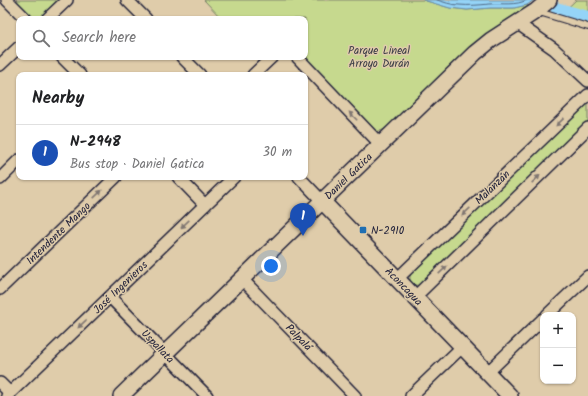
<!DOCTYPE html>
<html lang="en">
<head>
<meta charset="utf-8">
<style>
	body { margin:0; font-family:Kalam,sans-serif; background:#f6f6f6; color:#202124 }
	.controls { position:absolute; right:12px; bottom:12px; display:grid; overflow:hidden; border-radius:8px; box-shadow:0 1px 3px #0004 }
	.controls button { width:36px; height:36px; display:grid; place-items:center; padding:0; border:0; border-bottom:1px solid #e0e0e0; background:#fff; color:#202124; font:20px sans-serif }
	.you { position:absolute; left:271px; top:266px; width:14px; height:14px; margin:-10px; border:3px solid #fff; border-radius:50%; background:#1a73e8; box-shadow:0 0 0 6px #1a73e833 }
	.badge { display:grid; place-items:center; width:26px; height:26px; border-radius:50%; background:#1f6fb2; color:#fff; font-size:13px; font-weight:700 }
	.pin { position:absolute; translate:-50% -33px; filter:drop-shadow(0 1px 2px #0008) }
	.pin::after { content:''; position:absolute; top:21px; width:14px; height:12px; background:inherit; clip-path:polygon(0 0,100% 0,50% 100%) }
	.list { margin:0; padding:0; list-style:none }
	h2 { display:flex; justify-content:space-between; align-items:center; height:52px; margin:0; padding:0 16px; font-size:17px }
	h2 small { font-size:13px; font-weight:400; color:#757577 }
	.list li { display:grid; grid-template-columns:26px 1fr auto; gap:12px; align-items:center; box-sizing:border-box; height:56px; padding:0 16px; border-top:1px solid #e0e0e0 }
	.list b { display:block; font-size:15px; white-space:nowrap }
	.list p { margin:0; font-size:13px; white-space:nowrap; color:#757577 }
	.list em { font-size:13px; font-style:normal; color:#757577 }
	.icon { flex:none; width:22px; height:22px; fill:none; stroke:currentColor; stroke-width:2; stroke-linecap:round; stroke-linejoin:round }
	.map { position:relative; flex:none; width:588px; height:396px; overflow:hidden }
	.search { position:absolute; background:#fff; box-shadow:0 1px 3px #0004; left:16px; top:16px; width:292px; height:44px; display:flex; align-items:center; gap:10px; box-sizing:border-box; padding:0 14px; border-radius:8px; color:#757577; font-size:15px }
	.panel { position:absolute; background:#fff; box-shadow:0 1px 3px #0004; left:16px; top:72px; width:292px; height:108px; border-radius:8px }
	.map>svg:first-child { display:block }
	.green { fill:#c6d98e; stroke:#747e64 }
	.water { fill:#95d4f7; stroke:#678dac }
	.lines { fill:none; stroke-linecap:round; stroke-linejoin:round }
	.shore { stroke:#506986; stroke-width:1 }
	.canal { stroke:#95d4f7; stroke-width:12 }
	.lane-casing { stroke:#22223b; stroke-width:8 }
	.street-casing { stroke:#22223b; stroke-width:14 }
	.secondary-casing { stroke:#22223b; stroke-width:18 }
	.lane { stroke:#dfccaa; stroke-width:5.5 }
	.street { stroke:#dfccaa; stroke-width:11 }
	.secondary { stroke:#dfccaa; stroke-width:15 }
	.oneway { fill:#807772 }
	.poi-dot { fill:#1f6fb2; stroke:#dfccaa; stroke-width:1.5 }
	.labels { text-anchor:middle; stroke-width:3; stroke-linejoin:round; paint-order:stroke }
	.park-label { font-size:11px; fill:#3b3d47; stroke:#dfccaa }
	.street-label { font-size:11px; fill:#22223b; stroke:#dfccaa }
	.poi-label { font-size:11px; fill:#22223b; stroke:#dfccaa; text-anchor:start }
</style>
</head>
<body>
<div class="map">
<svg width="588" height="396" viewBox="0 0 588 396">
	<rect width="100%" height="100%" fill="#dfccaa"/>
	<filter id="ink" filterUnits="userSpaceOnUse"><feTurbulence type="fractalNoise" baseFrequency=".025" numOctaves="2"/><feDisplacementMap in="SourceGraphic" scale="8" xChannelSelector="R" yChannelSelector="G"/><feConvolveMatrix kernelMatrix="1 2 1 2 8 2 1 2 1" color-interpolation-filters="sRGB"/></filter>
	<g filter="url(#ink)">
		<g class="green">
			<path d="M 14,0 L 59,0 C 53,5 40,21 33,18 C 27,16 19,5 14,0 Z"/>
			<path d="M 204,0 L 423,0 L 450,8 L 458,9 L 467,10 L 490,8 L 514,8 L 527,5 L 531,7 L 477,41 L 469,47 L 387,127 C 382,131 378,133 373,129 L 302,57 L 305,57 L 305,19 L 222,19 Z"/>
			<polygon points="576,0 588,0 588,21 561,14"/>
			<path d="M 588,100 L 588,123 L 421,285 C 412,287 407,280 412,272 Z"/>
		</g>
		<polygon class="water" points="423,0 534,0 527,5 514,8 490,8 467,10 450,8"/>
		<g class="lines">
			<path class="shore" d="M 437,0 C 444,2 451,5 459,5 C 469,6 479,5 490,4 C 502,3 516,6 527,0"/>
			<polyline class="canal" points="556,8 588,17"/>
			<defs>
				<polyline id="lane" points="539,12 588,27"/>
				<g id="street">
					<polyline points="7,0 26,19"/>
					<polyline points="127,0 146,19"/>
					<polyline points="47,19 67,0"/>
					<polyline points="517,23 554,49 588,81"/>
					<polyline points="62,57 80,75"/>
					<polyline points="182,57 200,75"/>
					<polyline points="297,57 380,144"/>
					<polyline points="0,65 19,47"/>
					<polyline points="253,75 272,57"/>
					<polyline points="178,177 205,205"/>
					<polyline points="299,177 322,201"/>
					<polyline points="0,179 19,160"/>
					<polyline points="242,279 355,396"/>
					<polyline points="397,279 588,95"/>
					<polyline points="0,289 116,177"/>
					<polyline points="110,297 207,396"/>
					<polyline points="415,297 588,128"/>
					<polyline points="547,315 588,276"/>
					<polyline points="487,373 543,319"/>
					<polyline points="0,383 10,393"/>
					<polyline points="7,396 234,177"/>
					<polyline points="411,396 462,347"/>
				</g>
				<g id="secondary">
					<polyline points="322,201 510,396"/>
					<polyline points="121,396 475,53 491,40 536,11 549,0"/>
				</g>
			</defs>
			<use href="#lane" class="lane-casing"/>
			<use href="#street" class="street-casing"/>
			<use href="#secondary" class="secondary-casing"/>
			<use href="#lane" class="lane"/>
			<use href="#street" class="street"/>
			<use href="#secondary" class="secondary"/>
		</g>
		<defs><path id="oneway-solid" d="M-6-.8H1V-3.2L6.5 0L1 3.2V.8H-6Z"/></defs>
		<g class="oneway">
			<use href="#oneway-solid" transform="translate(353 116) rotate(-134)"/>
			<use href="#oneway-solid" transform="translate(560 122) rotate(136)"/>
			<use href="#oneway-solid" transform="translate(536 179) rotate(-44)"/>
			<use href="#oneway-solid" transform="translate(98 194) rotate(-44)"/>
			<use href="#oneway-solid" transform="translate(466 212) rotate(136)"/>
			<use href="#oneway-solid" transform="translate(185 224) rotate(136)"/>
			<use href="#oneway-solid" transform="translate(443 270) rotate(-44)"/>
			<use href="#oneway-solid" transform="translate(82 324) rotate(136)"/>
		</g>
	</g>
	<rect class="poi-dot" x="359" y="226" width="8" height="8" rx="2"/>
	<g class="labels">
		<g class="park-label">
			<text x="379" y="54">Parque Lineal<tspan x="379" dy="13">Arroyo Durán</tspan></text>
		</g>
		<g class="street-label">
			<text transform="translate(348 176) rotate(-44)" y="4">Daniel Gatica</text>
			<text transform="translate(492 187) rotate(-44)" y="4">Malanzán</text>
			<text transform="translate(58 233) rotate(-44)" y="4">Intendente Mango</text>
			<text transform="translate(404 286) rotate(46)" y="4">Aconcagua</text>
			<text transform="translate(120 287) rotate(-44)" y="4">José Ingenieros</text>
			<text transform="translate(299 337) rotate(46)" y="4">Palpalá</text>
			<text transform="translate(158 346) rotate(46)" y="4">Uspallata</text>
		</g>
		<g class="poi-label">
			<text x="371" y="234">N-2910</text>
		</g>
	</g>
</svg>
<div class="controls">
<button>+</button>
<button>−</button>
</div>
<div class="you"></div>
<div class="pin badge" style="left:303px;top:236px;background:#1a4fb4">1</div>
<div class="search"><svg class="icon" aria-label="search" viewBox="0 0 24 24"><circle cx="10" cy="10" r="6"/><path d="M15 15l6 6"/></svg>Search here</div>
<section class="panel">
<h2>Nearby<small></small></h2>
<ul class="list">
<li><span class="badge" style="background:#1a4fb4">1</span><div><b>N-2948</b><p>Bus stop · Daniel Gatica</p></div><em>30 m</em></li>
</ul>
</section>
</div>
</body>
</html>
